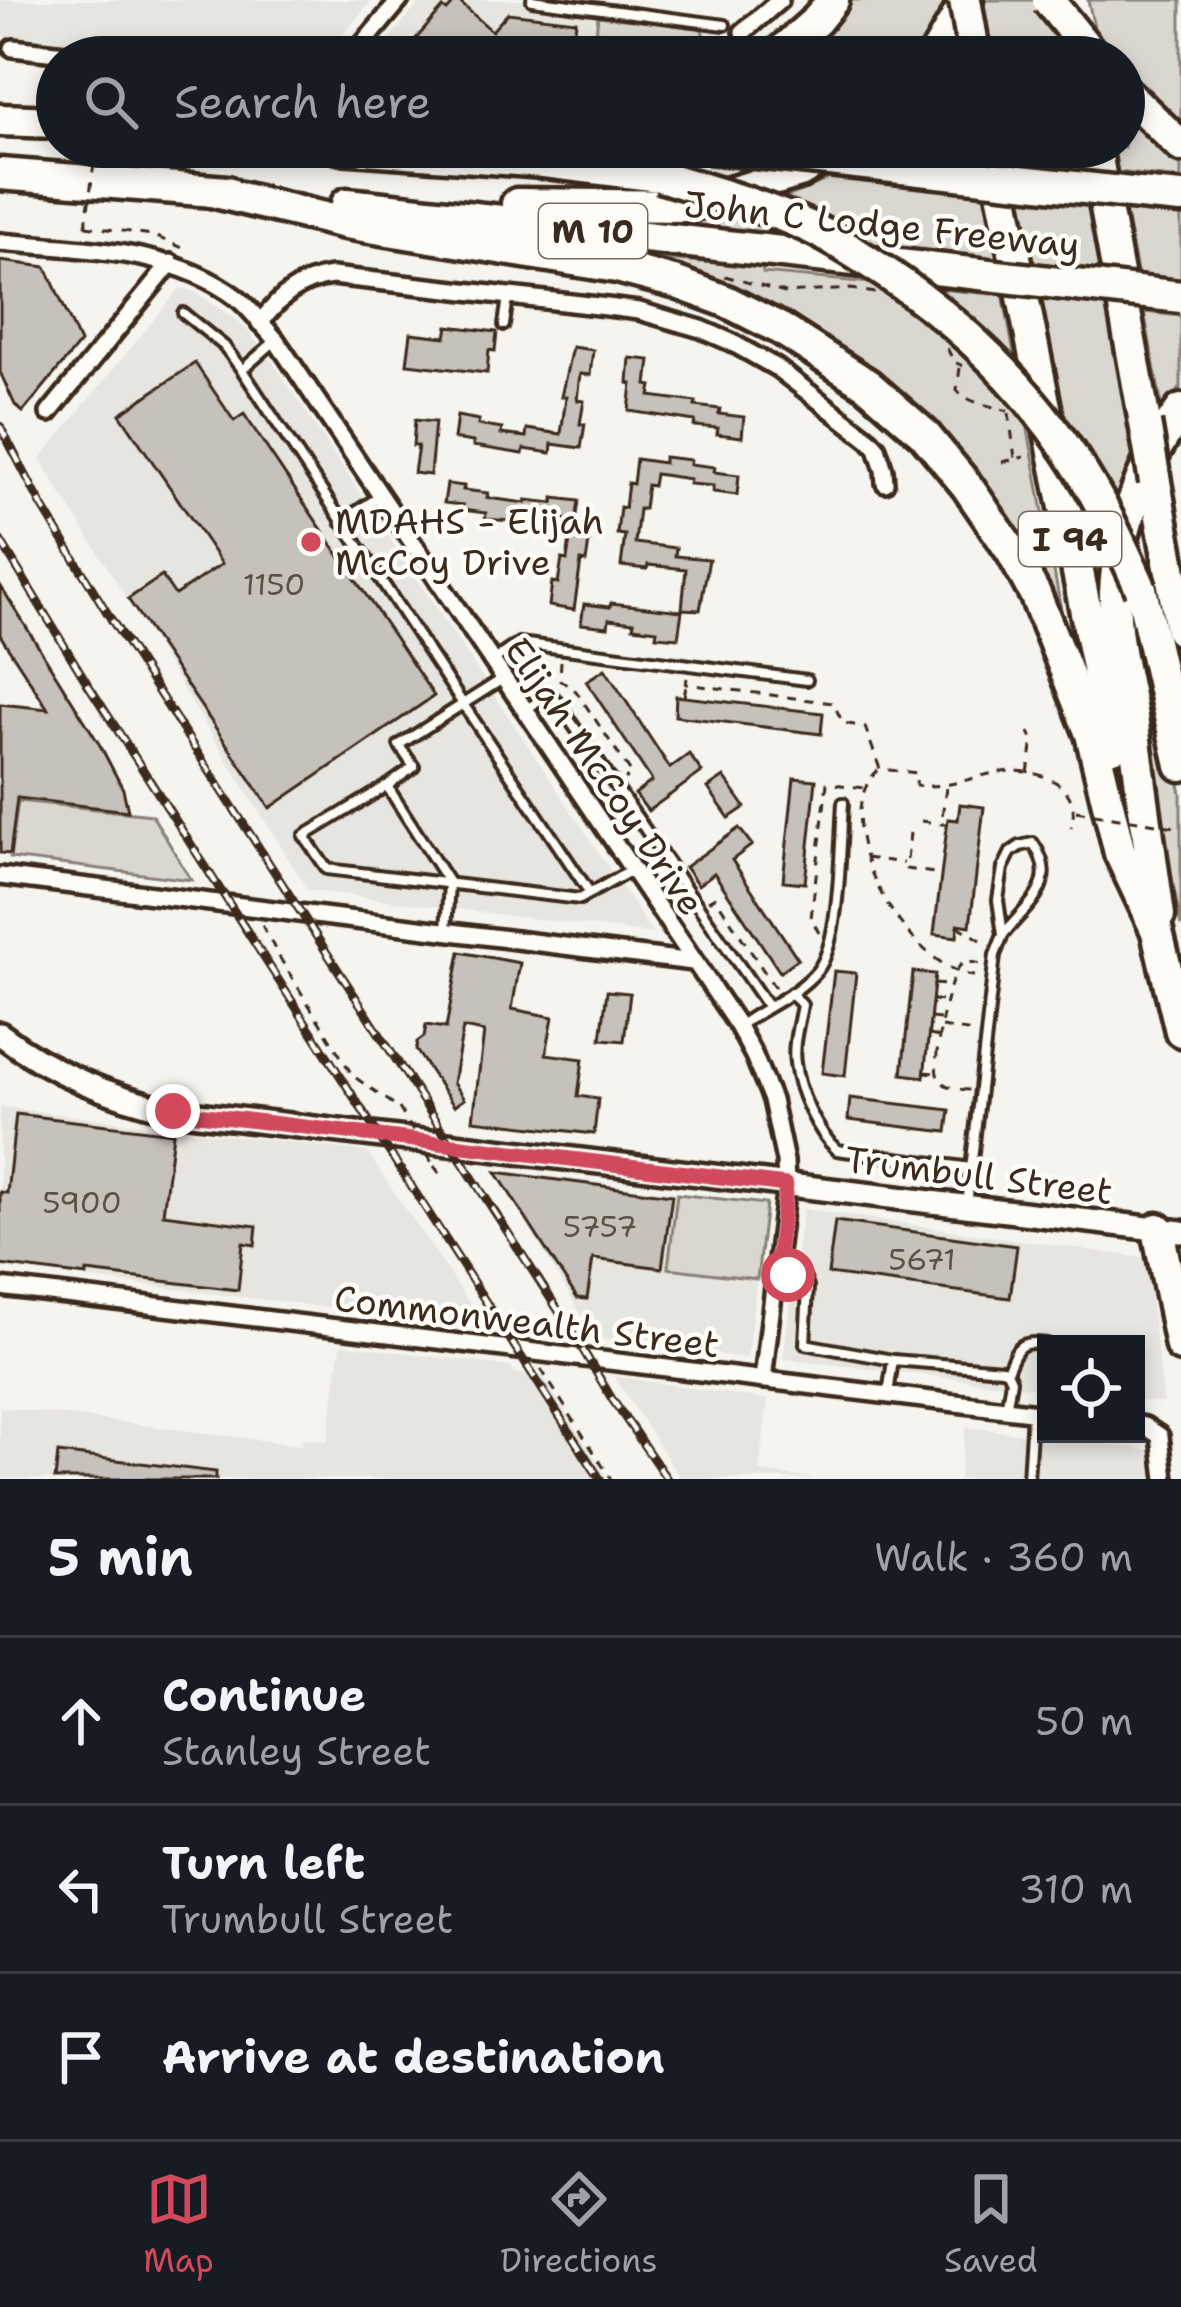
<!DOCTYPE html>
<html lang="en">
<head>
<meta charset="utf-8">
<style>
	body { margin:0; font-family:"Shantell Sans",sans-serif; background:#20242c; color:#f1f3f6 }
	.controls { position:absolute; right:36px; bottom:36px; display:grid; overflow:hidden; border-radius:0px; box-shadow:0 6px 18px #0003 }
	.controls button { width:108px; height:108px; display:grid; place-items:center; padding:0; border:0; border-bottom:3px solid #363941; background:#171b24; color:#f1f3f6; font:60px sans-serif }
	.stop { position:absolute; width:36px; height:36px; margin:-27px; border:9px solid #d1495b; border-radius:50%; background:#fff }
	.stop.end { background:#d1495b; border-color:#fff; box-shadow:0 3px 12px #0008 }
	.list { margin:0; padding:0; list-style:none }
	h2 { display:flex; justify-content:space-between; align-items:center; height:156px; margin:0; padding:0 48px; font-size:51px }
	h2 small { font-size:39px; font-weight:400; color:#9ea1a6 }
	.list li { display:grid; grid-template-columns:78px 1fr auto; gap:36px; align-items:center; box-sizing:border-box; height:168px; padding:0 48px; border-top:3px solid #363941 }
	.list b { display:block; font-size:45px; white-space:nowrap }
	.list p { margin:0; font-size:39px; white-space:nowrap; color:#9ea1a6 }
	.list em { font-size:39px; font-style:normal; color:#9ea1a6 }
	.icon { flex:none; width:66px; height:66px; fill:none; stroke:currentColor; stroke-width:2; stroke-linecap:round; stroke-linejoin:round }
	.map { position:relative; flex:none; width:1181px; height:1479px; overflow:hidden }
	.search { position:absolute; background:#171b24; box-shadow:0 6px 18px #0003; left:36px; right:36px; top:36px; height:132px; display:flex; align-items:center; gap:30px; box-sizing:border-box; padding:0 42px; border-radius:66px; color:#9ea1a6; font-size:45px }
	.sheet { height:660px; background:#171b24 }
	nav { display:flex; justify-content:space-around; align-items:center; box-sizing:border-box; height:168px; border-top:3px solid #363941; background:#171b24; font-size:33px; color:#9ea1a6 }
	nav a { display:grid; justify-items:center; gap:6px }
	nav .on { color:#d1495b }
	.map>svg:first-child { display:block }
	.built { fill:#e7e5df }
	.green { fill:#dad6d0; stroke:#8a8077; stroke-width:3 }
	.building { fill:#c7c1bb; stroke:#3b2a1e; stroke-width:3 }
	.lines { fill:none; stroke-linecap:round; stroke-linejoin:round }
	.lane-casing { stroke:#3b2a1e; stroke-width:16 }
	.street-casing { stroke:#3b2a1e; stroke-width:24 }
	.secondary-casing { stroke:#3b2a1e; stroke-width:30 }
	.highway-casing { stroke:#3b2a1e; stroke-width:39 }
	.path { stroke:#3b2a1e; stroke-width:3; stroke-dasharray:9 9; stroke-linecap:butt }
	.lane { stroke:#fdfcf7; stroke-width:8 }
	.street { stroke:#fdfcf7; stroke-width:15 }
	.secondary { stroke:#fdfcf7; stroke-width:21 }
	.highway { stroke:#fdfcf7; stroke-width:30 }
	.rail-casing { stroke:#3b2a1e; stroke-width:9 }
	.rail { stroke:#fdfcf7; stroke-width:4.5; stroke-dasharray:14; stroke-linecap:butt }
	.highway-bridge-casing { stroke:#3b2a1e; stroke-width:39; stroke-linecap:butt }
	.path-bridge { stroke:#3b2a1e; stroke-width:3; stroke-dasharray:9 9; stroke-linecap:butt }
	.highway-bridge { stroke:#fdfcf7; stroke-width:30 }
	.route { stroke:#d1495b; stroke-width:15 }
	.poi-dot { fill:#d1495b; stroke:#fdfcf7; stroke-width:4.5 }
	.labels { text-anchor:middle; stroke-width:9; stroke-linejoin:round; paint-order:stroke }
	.number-label { font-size:30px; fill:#5e5045 }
	.shield { fill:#fdfcf7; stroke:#75695f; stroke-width:3 }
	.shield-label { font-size:33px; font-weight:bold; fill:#3b2a1e }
	.street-label { font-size:36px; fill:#3b2a1e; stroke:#fdfcf7 }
	.poi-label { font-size:36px; fill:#3b2a1e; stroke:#fdfcf7; text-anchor:start }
</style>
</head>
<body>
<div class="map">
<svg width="1181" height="1479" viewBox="0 0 1181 1479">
	<rect width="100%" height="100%" fill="#f5f4ee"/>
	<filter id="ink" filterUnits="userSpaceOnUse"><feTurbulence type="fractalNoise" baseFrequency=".00833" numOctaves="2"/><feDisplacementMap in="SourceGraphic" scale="24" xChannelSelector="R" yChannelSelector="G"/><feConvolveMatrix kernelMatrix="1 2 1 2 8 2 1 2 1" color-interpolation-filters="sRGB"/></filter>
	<g filter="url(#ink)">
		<g class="built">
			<polygon points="0,0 372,0 324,57 190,57 0,36"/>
			<polygon points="422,0 534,0 534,8 727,32 715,57 373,57"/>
			<polygon points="180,288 195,292 240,322 268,355 653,934 308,890 40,459"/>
			<polygon points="0,1107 367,1152 485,1326 0,1268"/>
			<polygon points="494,1169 766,1204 747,1358 595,1338"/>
			<polygon points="803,1209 1145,1258 1164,1403 1136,1400 1136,1344 1046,1344 1046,1389 783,1359"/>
			<polygon points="341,1344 511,1367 515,1373 542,1376 608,1479 0,1479 0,1407 301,1445 303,1438 328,1441"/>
			<polygon points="614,1376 768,1400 759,1472 815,1479 681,1479"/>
			<polygon points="966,1427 1151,1450 1153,1479 959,1479"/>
		</g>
		<g class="green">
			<polygon points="849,0 957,0 923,57 798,57 839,15"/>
			<polygon points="984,0 1054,0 1064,57 991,57 982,6"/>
			<polygon points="1088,0 1181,0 1181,131 1124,74 1124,57 1110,57 1096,37"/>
			<path d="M 598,16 L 701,28 C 707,40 704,46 698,57 L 593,57 Z"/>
			<polygon points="1124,116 1181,166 1181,179 1118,172 1113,147 1124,147"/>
			<polygon points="874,147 976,147 1063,620 1059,622 860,363 813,331 759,301 655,263 660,259 762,266 763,273 992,294 987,260 669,225 747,215 826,180"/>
			<polygon points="1006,147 1079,147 1134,462 1118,504 1083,445 1051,403"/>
			<polygon points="1125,208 1181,214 1181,282 1138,277"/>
			<polygon points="1144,312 1181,316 1181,387 1163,412"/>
			<polygon points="1141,626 1181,793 1181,926 1137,692 1128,628"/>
			<polygon points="18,801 152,815 191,880 10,858"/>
			<polygon points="677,1194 766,1204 757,1279 668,1268"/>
		</g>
		<g class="building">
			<polygon points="457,0 492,31 508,13 576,21 572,57 431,57 414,41 443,8 447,11"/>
			<polygon points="0,261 46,267 80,343 23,412 15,405 0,372"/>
			<polygon points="448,326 497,332 495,351 489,350 487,373 407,364 411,333 446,337"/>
			<polygon points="572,347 593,350 590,375 580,374 577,400 584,401 580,424 585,424 581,448 552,444 551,453 524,449 523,454 473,446 473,442 454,439 457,416 479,420 478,425 502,429 501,434 526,437 527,429 561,434 566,397 561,397"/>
			<polygon points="630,358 650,360 647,385 652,386 650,396 696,402 695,406 720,409 719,414 744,417 742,437 717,434 718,428 694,426 695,421 629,411 632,384 628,383"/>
			<polygon points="195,363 234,421 244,414 434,696 270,808 128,599 162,576 175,595 222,564 120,414"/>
			<polygon points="415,420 435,422 430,475 414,473 418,446 413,446"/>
			<polygon points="664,457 691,460 690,464 715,467 714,472 739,475 737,495 713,492 713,486 689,484 690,479 655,474 653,486 647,485 644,509 639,509 635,543 676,548 675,556 709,559 700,610 682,609 686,569 648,565 647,569 621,566 625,535 617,534 620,507 625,508 628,483 633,484 636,459 664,463"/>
			<polygon points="447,484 464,486 463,490 488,493 487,498 526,503 526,500 553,503 554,498 579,501 576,521 551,518 551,522 510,517 510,521 485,519 486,513 462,510 463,505 444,503"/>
			<polygon points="571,533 590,535 586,562 581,561 574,610 549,606 552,582 558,583 562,559 567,560"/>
			<polygon points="0,585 101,747 123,789 128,811 17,798 10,854 0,853 0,704 48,709 0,635"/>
			<polygon points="611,603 682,611 678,638 656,636 657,630 633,627 634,622 609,619 608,627 581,624 584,604 610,607"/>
			<polygon points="605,669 670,768 689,754 702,772 648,811 635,794 652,781 586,681"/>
			<polygon points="676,696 823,713 821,734 675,716"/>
			<polygon points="724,777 745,807 729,818 708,788"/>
			<polygon points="794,778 816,780 805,883 783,881"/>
			<polygon points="960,804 984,807 970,926 958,924 957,937 934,934 948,819 958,820"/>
			<polygon points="739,828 752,845 732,860 798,959 780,972 714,873 698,885 685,867"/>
			<polygon points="460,952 520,963 512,1009 553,1017 546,1054 583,1059 578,1096 598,1099 594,1134 473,1120 484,1032 463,1028 453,1083 464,1099 454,1106 416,1050 417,1042 424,1037 426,1025 446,1028"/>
			<polygon points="834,971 856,973 845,1076 822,1073"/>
			<polygon points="913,972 935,974 924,1077 902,1074"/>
			<polygon points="607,991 630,993 624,1041 601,1039"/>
			<polygon points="850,1098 950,1110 947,1132 848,1120"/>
			<polygon points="16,1114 173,1133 163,1214 257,1226 255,1245 243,1243 238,1290 87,1272 87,1276 0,1265 0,1192 7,1193"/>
			<polygon points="496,1172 672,1195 662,1268 593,1259 587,1299 577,1298"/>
			<polygon points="835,1221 1017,1246 1010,1298 828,1274"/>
			<polygon points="58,1453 216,1472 216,1479 55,1479"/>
		</g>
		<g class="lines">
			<defs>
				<g id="lane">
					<polyline points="532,0 725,25"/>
					<polyline points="183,313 224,346 242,370"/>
					<polyline points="504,325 508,297"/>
					<polyline points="275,341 242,370 463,704 504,678"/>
					<polyline points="341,522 380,496"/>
					<polyline points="492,661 519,643 807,680"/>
					<polyline points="525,710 551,693 768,1007"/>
					<polyline points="387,786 304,836 327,869 580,899 632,870"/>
					<polyline points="446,930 449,883 387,786 414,767 399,745 463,704 590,893"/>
					<path d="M 791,993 L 802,1005 C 799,1023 792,1045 795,1063 C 798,1091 817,1132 837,1150 L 971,1168"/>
					<path d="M 739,1026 C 764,1007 796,996 817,971 C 841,942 840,843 843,803"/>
					<path d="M 967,1205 L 995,955 L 1003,935 L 998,900 L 1003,868 L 1011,852 L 1020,846 L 1033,843 C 1062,885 1026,905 1003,935"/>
					<polyline points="777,1273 805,1279 808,1287 805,1344 893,1360"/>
					<path d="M 1007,1371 C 1017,1347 1018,1340 1047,1344"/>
					<polyline points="888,1394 893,1360 1002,1369 1007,1371 1011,1380 1006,1410"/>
					<polyline points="1028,1479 1032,1414"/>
				</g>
				<g id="street">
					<polyline points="743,32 780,0"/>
					<polyline points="13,48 91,57"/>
					<polyline points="352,57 400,0"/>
					<path d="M 0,242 C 80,250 170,247 237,298 C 251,309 263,326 276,340 L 738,1026 L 754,1056 L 772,1100 L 785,1161 L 786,1185 L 763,1380"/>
					<path d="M 260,323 C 280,297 299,280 332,276 L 607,307 L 639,311 L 701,329 L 731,342 L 777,368 L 870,440 L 877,448 L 884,470 L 885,483"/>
					<polyline points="49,413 171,263"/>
					<polyline points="0,876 693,962"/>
					<polyline points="0,1287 1046,1414"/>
					<polyline points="1136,1424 1145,1426 1160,1436 1165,1479"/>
				</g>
				<path id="secondary" d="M 0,1034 C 52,1074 110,1096 173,1111 L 1181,1232"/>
				<g id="highway">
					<polyline points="775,57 817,20 833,0"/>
					<polyline points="934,57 967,0"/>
					<polyline points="1124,91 1181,146"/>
					<polyline points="0,120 57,122"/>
					<polyline points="339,147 544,162 660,176"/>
					<polyline points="993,147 1113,747"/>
					<polyline points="1095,147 1145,423"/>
					<polyline points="0,174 227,192"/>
					<polyline points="211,191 345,223 617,267 677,283 726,301 781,329 868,385 924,434 967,486 1012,552 1035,594 1091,734 1120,853 1156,929"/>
					<polyline points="1149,195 1181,198"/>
					<polyline points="347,204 980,274"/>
					<polyline points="517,204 686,206 800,172 831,153"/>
					<polyline points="1155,482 1181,630"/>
					<polyline points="1141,589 1181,765"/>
					<polyline points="1152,911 1181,1031"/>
					<path d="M 1159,915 C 1150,851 1141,788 1133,724 C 1128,689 1116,651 1115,616 C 1112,546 1139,466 1181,410"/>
					<polyline points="1158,1229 1181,1346"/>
				</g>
			</defs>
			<use href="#lane" class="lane-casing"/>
			<use href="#street" class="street-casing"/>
			<use href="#secondary" class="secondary-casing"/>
			<use href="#highway" class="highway-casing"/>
			<g class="path">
				<polyline points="86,226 152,235 183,248 182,254"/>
				<polyline points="725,276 785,293 851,289 875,293"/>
				<polyline points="947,348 954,362 963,366"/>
				<path d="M 960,368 L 957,390 C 971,405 988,404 1008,411"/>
				<polyline points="1009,413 1015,458"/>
				<polyline points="1002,462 1024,457"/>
				<polyline points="561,661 560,680 576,691 632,774 625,779"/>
				<path d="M 687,678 L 686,684 L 833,703 L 843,723 L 865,727 L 880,769 L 917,773 L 916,785 C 955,790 978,772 1012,771 C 1046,771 1083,788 1071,827"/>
				<polyline points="684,696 686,686"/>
				<path d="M 878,770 C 821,825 908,968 974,976"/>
				<polyline points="1028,773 1033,741 1029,732"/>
				<polyline points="946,788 941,824 947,824"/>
				<polyline points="921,821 939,823"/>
				<polyline points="910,833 906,869 941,874"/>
				<polyline points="866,858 904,863"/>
				<polyline points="708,901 715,897 775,988"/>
				<polyline points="262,925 278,955 353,1076 399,1108"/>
				<polyline points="958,926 986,943"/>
				<polyline points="819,933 811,918 827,783 864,788"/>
				<polyline points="934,984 947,985"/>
				<polyline points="932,1000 944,1001"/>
				<polyline points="931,1018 941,1019"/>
				<polyline points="942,1027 973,1032"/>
				<polyline points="929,1035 939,1037"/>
				<polyline points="924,1072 935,1073"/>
				<path d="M 969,1090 C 957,1089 941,1088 937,1074 C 933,1058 948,971 963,963 C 967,961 977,963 982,964"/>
				<polyline points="434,1166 443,1178"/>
				<polyline points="541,1369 611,1479"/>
			</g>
			<use href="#lane" class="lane"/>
			<use href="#street" class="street"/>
			<use href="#secondary" class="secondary"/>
			<use href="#highway" class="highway"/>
			<defs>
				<g id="rail">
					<polyline points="0,426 41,504 111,619 571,1330 612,1399 667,1479"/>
					<polyline points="0,540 87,683 600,1479"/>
				</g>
			</defs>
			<use href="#rail" class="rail-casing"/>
			<use href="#rail" class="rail"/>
			<defs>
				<g id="highway-bridge">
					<polyline points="965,0 975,57"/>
					<polyline points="1048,0 1094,57"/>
					<polyline points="709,147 1149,195"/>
					<path d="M 660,176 C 710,191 760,205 807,226 C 835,239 860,256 886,273 C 965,326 1033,393 1083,474 C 1106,511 1123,550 1141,589"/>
					<polyline points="980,274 1181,297"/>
					<polyline points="1145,423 1155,482"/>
				</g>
			</defs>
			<use href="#highway-bridge" class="highway-bridge-casing"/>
			<g class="path-bridge">
				<polyline points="86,226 96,147"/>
				<polyline points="1076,811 1181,828"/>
				<polyline points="399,1108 434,1166"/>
			</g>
			<use href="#highway-bridge" class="highway-bridge"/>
		</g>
	</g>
	<g class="lines" filter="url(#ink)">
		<polyline class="route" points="173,1111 786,1185 776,1273 788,1275"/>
	</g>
	<circle class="poi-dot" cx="311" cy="542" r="12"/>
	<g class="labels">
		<g class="number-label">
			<text x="274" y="595">1150</text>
			<text x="82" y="1213">5900</text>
			<text x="600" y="1237">5757</text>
			<text x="922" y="1270">5671</text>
		</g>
		<g class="shield">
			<rect x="539" y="204" width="108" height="54" rx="9"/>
			<rect x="1019" y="512" width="102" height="54" rx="9"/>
		</g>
		<g class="shield-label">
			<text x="593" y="243">M 10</text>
			<text x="1070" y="551">I 94</text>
		</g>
		<g class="street-label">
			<text transform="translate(882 224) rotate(6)" y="13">John C Lodge Freeway</text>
			<text transform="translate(605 776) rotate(56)" y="13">Elijah McCoy Drive</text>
			<text transform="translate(979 1175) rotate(7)" y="13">Trumbull Street</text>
			<text transform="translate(527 1321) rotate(7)" y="13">Commonwealth Street</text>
		</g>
		<g class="poi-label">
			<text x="335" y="534">MDAHS - Elijah<tspan x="335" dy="41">McCoy Drive</tspan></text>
		</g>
	</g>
</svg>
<div class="controls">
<button><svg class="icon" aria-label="locate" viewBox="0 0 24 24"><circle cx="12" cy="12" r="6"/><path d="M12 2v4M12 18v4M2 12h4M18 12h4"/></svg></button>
</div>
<div class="stop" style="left:788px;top:1275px"></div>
<div class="stop end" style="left:173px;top:1111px"></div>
<div class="search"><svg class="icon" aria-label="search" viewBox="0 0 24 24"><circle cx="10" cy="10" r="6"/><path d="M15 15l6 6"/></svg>Search here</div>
</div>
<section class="sheet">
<h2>5 min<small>Walk · 360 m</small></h2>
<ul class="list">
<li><svg class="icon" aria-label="ahead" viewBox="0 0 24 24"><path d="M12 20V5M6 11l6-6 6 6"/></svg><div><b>Continue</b><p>Stanley Street</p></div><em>50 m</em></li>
<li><svg class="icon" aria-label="left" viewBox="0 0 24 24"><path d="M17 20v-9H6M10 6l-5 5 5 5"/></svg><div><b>Turn left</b><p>Trumbull Street</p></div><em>310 m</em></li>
<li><svg class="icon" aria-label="arrive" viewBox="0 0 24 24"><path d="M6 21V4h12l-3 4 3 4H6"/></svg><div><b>Arrive at destination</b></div></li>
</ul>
</section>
<nav>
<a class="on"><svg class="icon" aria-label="map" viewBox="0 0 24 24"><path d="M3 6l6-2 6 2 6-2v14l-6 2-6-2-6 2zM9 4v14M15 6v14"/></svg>Map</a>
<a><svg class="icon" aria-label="directions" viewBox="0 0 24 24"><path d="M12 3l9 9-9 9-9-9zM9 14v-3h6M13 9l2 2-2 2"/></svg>Directions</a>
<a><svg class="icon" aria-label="saved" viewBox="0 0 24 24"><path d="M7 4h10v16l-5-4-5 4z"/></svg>Saved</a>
</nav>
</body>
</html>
